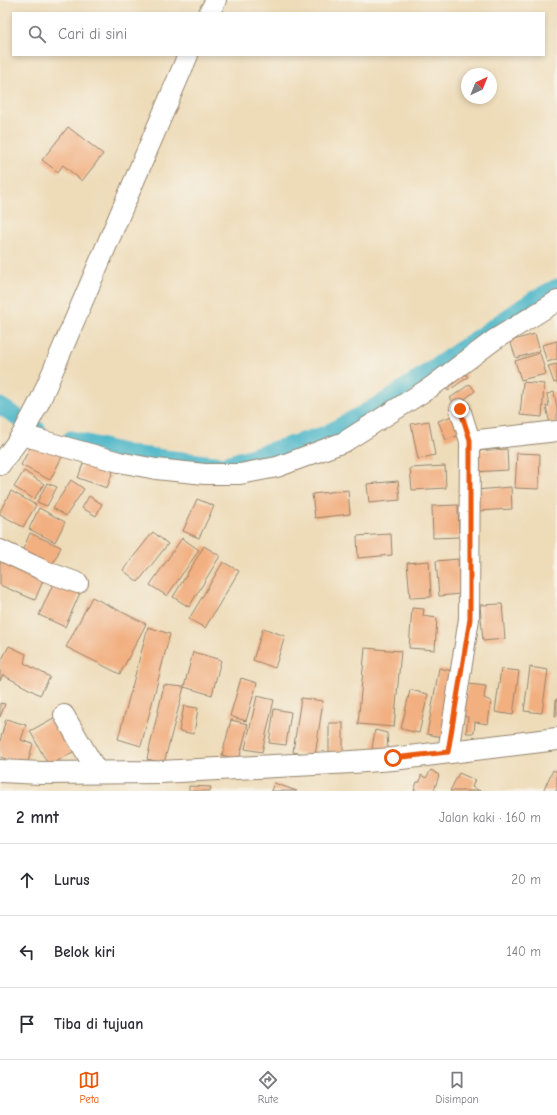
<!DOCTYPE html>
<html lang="id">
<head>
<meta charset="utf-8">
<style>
	body { margin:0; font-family:"Comic Neue",sans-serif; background:#f2f2f3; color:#2b2b33 }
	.compass { position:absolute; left:461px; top:68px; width:36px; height:36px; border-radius:50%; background:#fff; box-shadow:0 2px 6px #0003; rotate:43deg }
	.stop { position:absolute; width:12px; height:12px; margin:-9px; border:3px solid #ea580c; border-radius:50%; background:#fff }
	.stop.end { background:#ea580c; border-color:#fff; box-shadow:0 1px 4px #0008 }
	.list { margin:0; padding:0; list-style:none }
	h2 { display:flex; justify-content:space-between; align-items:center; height:52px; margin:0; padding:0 16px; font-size:17px }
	h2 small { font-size:13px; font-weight:400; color:#7c7c81 }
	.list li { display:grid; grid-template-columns:26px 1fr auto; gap:12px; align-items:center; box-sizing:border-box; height:72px; padding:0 16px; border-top:1px solid #e1e1e2 }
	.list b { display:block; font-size:15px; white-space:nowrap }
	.list em { font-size:13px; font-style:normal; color:#7c7c81 }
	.icon { flex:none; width:22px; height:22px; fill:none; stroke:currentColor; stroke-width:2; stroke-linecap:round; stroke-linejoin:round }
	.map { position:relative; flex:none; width:557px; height:791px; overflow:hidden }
	.search { position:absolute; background:#fff; box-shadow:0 2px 6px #0003; left:12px; right:12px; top:12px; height:44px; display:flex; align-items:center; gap:10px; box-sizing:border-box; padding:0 14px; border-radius:0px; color:#7c7c81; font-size:15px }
	.sheet { height:268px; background:#fff }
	nav { display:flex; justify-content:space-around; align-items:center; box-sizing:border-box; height:56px; border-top:1px solid #e1e1e2; background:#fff; font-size:11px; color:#7c7c81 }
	nav a { display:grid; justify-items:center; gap:2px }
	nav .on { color:#ea580c }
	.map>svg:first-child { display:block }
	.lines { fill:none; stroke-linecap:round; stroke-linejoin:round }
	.canal { stroke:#4ab5c8; stroke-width:17 }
	.building { fill:#f2af80 }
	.street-casing { stroke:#94836c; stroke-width:22 }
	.secondary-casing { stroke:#94836c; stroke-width:24 }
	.street { stroke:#fff; stroke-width:20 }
	.secondary { stroke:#fff; stroke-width:22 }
	.route { stroke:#ea580c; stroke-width:5 }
</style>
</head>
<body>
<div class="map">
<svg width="557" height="791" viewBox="0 0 557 791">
	<rect width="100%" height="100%" fill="#f7f3e8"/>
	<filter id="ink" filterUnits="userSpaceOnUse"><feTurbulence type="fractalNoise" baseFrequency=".025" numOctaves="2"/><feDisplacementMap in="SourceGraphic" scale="8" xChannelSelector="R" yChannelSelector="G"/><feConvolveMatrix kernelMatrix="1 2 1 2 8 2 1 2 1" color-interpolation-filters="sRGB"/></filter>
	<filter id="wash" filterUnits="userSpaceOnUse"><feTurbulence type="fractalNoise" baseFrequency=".012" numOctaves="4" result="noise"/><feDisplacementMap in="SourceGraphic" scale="16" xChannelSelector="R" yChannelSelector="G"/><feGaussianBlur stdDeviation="0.9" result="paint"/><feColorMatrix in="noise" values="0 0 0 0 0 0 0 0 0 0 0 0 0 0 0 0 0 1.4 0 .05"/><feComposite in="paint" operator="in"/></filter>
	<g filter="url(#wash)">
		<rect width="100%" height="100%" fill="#eedcb9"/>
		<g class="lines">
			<g class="canal">
				<polyline points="0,406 38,430"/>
				<polyline points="71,439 131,454 223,465 326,434 385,401 534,299 557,287"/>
			</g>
		</g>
		<g id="blocks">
			<g class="building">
				<polygon points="68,127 103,154 82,181 63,165 58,172 42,160"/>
				<polygon points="535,334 540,351 516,358 510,341"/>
				<polygon points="557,341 557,359 547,362 542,345"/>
				<polygon points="540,353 546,374 521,380 515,361"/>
				<polygon points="557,364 557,382 554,383 548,366"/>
				<polygon points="462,369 468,377 448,391 443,383"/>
				<polygon points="523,382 544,384 542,417 520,415"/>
				<polygon points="470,384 475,391 456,406 450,398"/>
				<polygon points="554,392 557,407 557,423 550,424 546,406 549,406 547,394"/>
				<polygon points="455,415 462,434 446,440 438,421"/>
				<polygon points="429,421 435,455 418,459 411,424"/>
				<polygon points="34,440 63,455 50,480 21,465"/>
				<polygon points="507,449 508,470 473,472 472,451"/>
				<polygon points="517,453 540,454 539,489 515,488"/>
				<polygon points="85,458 114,468 107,488 78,478"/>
				<polygon points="445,466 446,488 412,490 410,468"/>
				<polygon points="24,471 44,484 34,499 14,487"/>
				<polygon points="71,480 84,489 66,516 53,508"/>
				<polygon points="398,481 400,500 369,503 367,484"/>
				<polygon points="47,483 57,487 47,506 37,502"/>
				<polygon points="511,487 512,509 478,511 476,490"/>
				<polygon points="348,490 350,514 315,518 312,494"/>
				<polygon points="11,491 36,505 23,527 0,514 0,511"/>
				<polygon points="89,496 102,504 96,516 82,508"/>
				<polygon points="197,499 214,506 199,538 183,531"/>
				<polygon points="458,505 459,537 433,538 432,506"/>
				<polygon points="39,508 65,522 55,542 29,529"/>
				<polygon points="153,532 168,544 138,582 123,570"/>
				<polygon points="30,533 61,547 51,568 21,554"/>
				<polygon points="391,534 392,555 358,558 357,536"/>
				<polygon points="182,538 199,550 167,596 150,585"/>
				<polygon points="204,546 220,556 189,607 173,597"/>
				<polygon points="0,557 45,576 35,600 0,585"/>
				<polygon points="458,559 461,594 439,596 436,561"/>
				<polygon points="429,561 431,597 410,598 407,563"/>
				<polygon points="223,562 239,571 205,628 189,619"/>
				<polygon points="54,582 80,593 65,627 39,615"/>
				<polygon points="92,597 146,624 120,674 66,647"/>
				<polygon points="502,604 505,639 483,641 480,605"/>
				<polygon points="412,608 424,609 423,616 437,618 435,650 409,648"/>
				<polygon points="148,627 170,634 141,746 118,739"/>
				<polygon points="263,628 285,636 275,668 253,660"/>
				<polygon points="9,646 26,654 24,663 50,677 40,695 3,675 0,681 0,663"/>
				<polygon points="365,648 401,651 394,727 358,724"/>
				<polygon points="193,652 221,660 212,695 184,687"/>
				<polygon points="530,667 548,670 542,713 524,711"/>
				<polygon points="439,668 457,672 446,738 427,734"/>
				<polygon points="501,669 519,671 513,715 495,712"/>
				<polygon points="241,678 257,683 246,721 230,716"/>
				<polygon points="468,684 486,686 484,698 491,701 488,724 475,722 474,733 466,733 468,717 461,716"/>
				<polygon points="164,685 184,687 164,763 147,759"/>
				<polygon points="410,690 428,694 419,733 401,729"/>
				<polygon points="257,696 274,700 262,752 245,749"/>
				<polygon points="301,698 323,701 315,756 293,752"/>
				<polygon points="556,699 557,699 557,716 555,716"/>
				<polygon points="0,703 5,704 0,717"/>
				<polygon points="184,706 198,708 194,734 179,731"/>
				<polygon points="274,709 291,712 286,745 269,743"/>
				<polygon points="59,715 78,749 49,766 30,731"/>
				<polygon points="6,719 26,725 21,740 33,744 27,765 0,757 0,741"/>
				<polygon points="231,720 248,724 239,760 222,755"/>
				<rect x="329" y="723" width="14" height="29"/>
				<polygon points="375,730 387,733 388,750 372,749"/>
				<polygon points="431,770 439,775 434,791 414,791 417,782 420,782 421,775 426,778"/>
				<polygon points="553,770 557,772 557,791 543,791"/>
				<polygon points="459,773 475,780 472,787 480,791 450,791"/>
				<polygon points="274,783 297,791 271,791"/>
				<polygon points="189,786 211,787 210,791 189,791"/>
			</g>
		</g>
	</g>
	<g filter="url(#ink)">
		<use href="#blocks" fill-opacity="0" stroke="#94836c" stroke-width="1"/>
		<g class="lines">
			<defs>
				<g id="street">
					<polyline points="209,13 216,0"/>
					<polyline points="22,435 119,462 156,469 205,474 240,474 277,467 344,442 431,387 494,340 557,301"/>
					<polyline points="470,441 557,431"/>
					<polyline points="0,465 22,435 40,401 188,55"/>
					<polyline points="0,550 45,571 78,583"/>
					<polyline points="64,715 98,773"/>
					<polyline points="448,752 469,619 470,441 460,409"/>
				</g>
				<polyline id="secondary" points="0,771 41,773 160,772 352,762 393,759 557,739"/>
			</defs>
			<use href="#street" class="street-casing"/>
			<use href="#secondary" class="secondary-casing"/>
			<use href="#street" class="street"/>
			<use href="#secondary" class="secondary"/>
		</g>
	</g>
	<g class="lines" filter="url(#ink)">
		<polyline class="route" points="393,758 448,752 470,619 470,440 460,409"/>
	</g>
</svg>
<svg class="compass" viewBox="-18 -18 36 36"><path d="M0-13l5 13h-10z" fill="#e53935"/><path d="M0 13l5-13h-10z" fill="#7c7c81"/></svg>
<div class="stop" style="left:393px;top:758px"></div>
<div class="stop end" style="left:460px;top:409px"></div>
<div class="search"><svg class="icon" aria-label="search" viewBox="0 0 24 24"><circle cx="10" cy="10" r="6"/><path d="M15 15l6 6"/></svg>Cari di sini</div>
</div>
<section class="sheet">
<h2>2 mnt<small>Jalan kaki · 160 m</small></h2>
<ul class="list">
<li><svg class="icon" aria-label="ahead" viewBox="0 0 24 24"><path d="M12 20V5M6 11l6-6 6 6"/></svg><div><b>Lurus</b></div><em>20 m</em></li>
<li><svg class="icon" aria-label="left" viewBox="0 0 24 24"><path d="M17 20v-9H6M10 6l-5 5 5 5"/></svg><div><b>Belok kiri</b></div><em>140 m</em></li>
<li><svg class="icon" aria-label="arrive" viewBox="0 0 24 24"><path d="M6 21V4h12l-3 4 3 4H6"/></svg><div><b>Tiba di tujuan</b></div></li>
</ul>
</section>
<nav>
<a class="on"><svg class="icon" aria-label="map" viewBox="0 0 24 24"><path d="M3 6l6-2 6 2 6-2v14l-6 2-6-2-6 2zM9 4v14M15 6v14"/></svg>Peta</a>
<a><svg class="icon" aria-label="directions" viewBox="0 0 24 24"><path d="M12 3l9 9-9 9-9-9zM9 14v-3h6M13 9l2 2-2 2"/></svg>Rute</a>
<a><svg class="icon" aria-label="saved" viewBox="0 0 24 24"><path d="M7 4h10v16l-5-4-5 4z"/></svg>Disimpan</a>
</nav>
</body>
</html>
